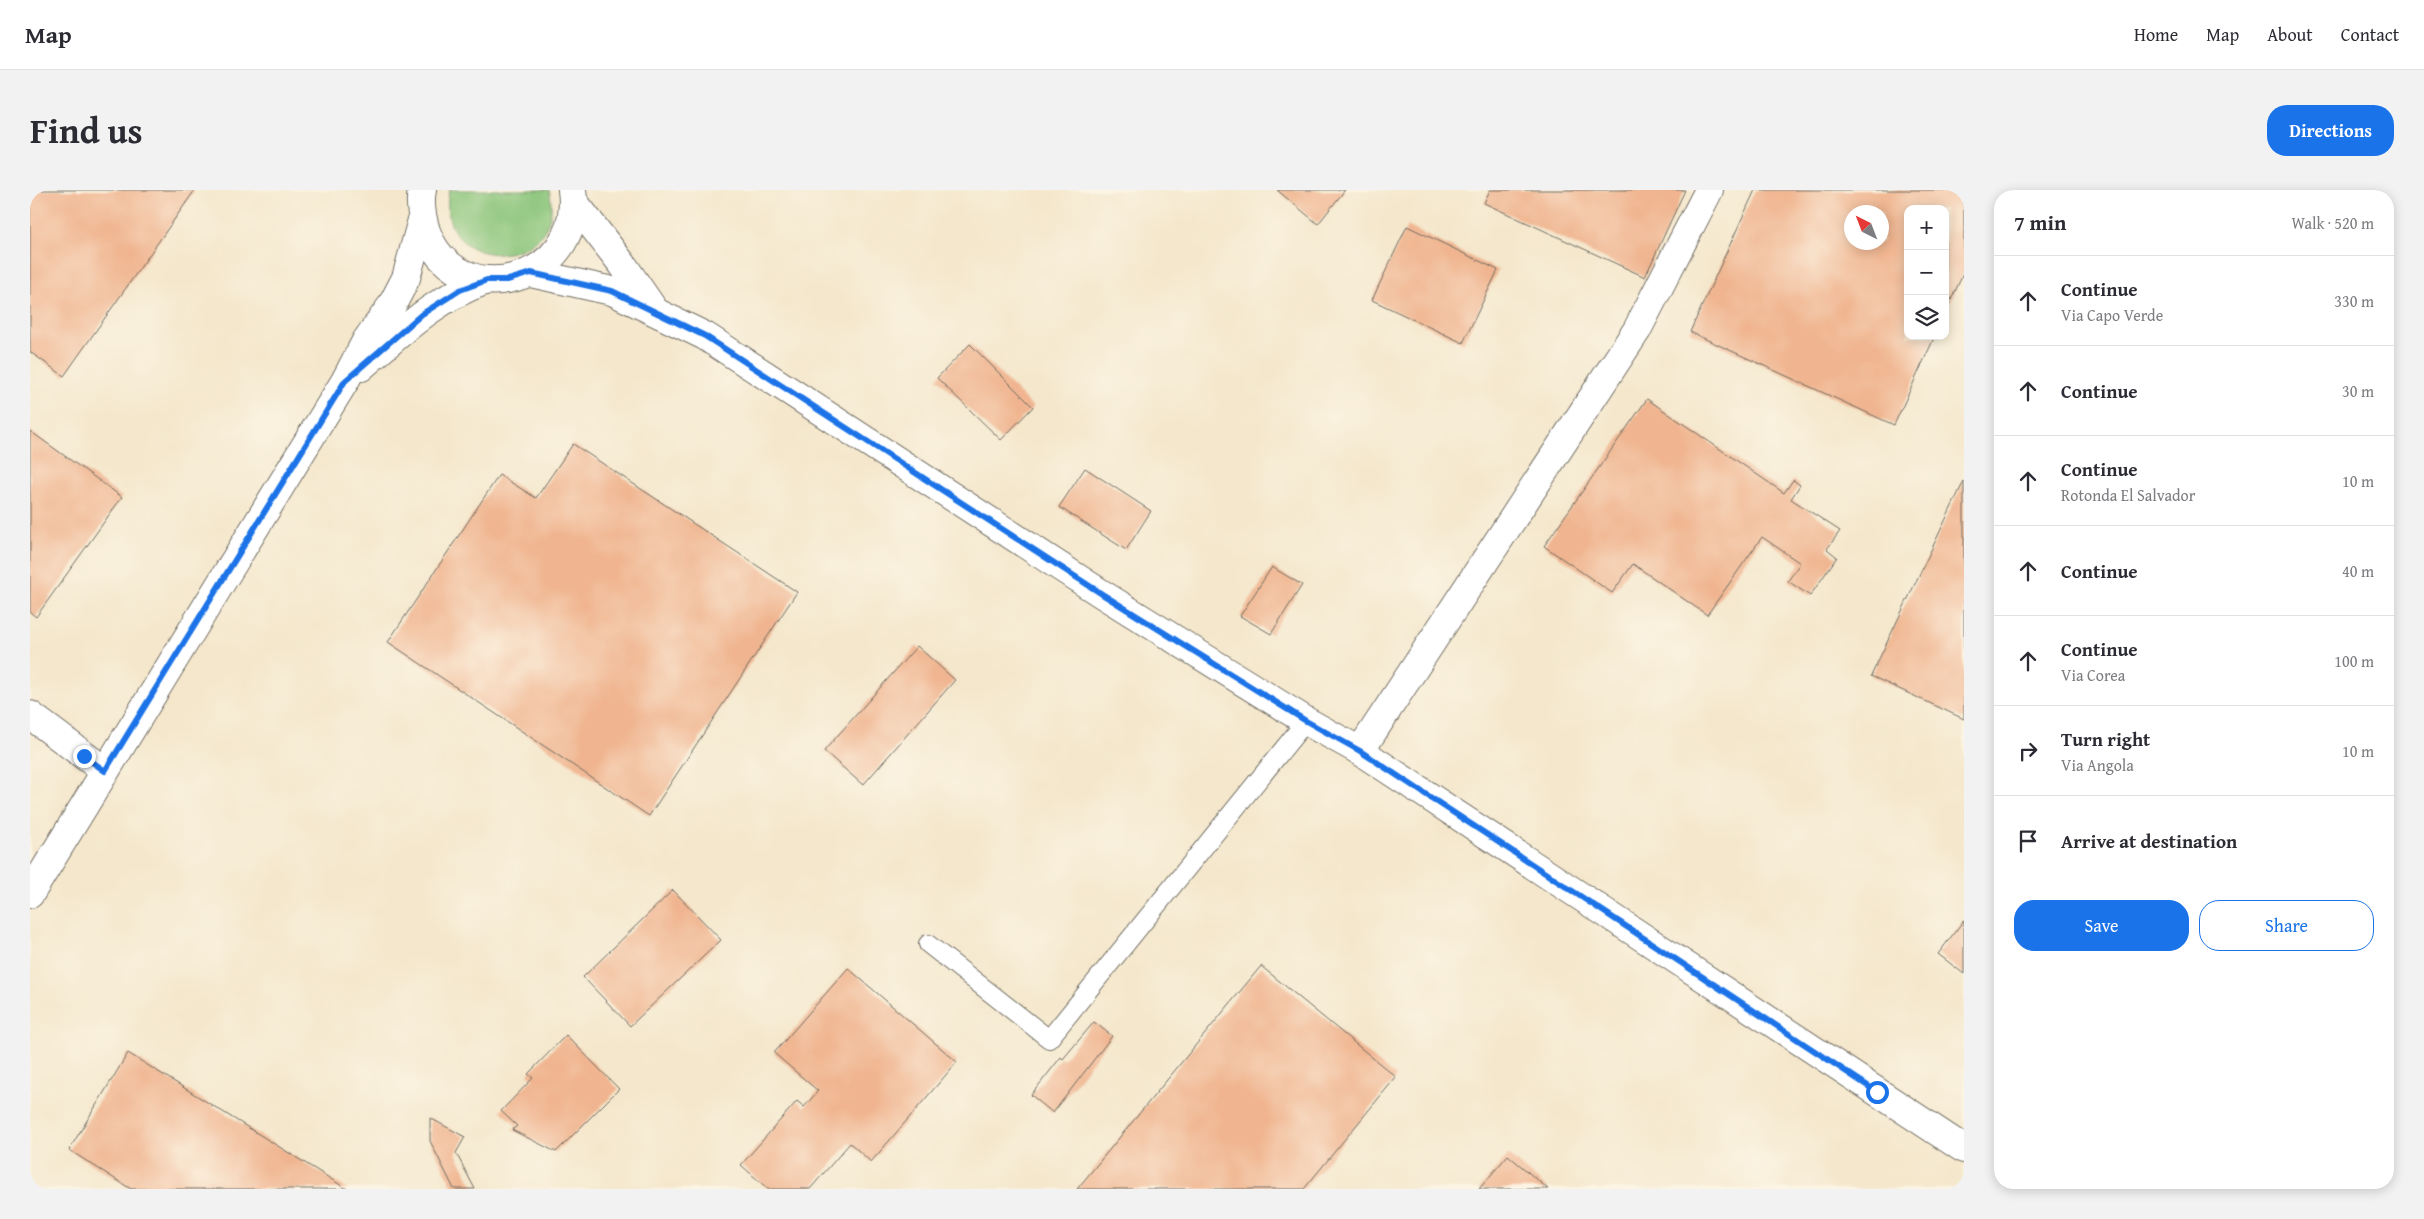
<!DOCTYPE html>
<html lang="en">
<head>
<meta charset="utf-8">
<style>
	body { margin:0; font-family:"Gentium Book Plus",serif; background:#f2f2f3; color:#2b2b33 }
	.controls { position:absolute; right:15px; top:15px; display:grid; overflow:hidden; border-radius:10px; box-shadow:0 2px 12px #0003 }
	.controls button { width:45px; height:45px; display:grid; place-items:center; padding:0; border:0; border-bottom:1px solid #e1e1e2; background:#fff; color:#2b2b33; font:25px sans-serif }
	.compass { position:absolute; left:1814px; top:15px; width:45px; height:45px; border-radius:50%; background:#fff; box-shadow:0 2px 12px #0003; rotate:318deg }
	.stop { position:absolute; width:15px; height:15px; margin:-11px; border:4px solid #1a73e8; border-radius:50%; background:#fff }
	.stop.end { background:#1a73e8; border-color:#fff; box-shadow:0 1px 5px #0008 }
	.list { margin:0; padding:0; list-style:none }
	h2 { display:flex; justify-content:space-between; align-items:center; height:65px; margin:0; padding:0 20px; font-size:21px }
	h2 small { font-size:16px; font-weight:400; color:#7c7c81 }
	.list li { display:grid; grid-template-columns:32px 1fr auto; gap:15px; align-items:center; box-sizing:border-box; height:90px; padding:0 20px; border-top:1px solid #e1e1e2 }
	.list b { display:block; font-size:19px; white-space:nowrap }
	.list p { margin:0; font-size:16px; white-space:nowrap; color:#7c7c81 }
	.list em { font-size:16px; font-style:normal; color:#7c7c81 }
	.actions { display:flex; gap:10px; padding:15px 20px }
	.actions a { flex:1; padding:11px 0; border:1px solid #1a73e8; border-radius:20px; text-align:center; font-size:18px; color:#1a73e8 }
	.actions .main { background:#1a73e8; color:#fff }
	.icon { flex:none; width:28px; height:28px; fill:none; stroke:currentColor; stroke-width:2; stroke-linecap:round; stroke-linejoin:round }
	.map { position:relative; flex:none; width:1934px; height:999px; overflow:hidden; border-radius:20px }
	header { display:flex; align-items:center; gap:30px; box-sizing:border-box; height:70px; padding:0 25px; background:#fff; border-bottom:1px solid #e1e1e2 }
	header strong { font-size:24px }
	nav { display:flex; gap:28px; margin-inline-start:auto; font-size:18px }
	.intro { display:flex; align-items:center; justify-content:space-between; box-sizing:border-box; height:120px; padding:0 30px }
	h1 { margin:0; font-size:35px }
	.button { padding:12px 22px; border-radius:20px; background:#1a73e8; color:#fff; font-size:18px; font-weight:700 }
	main { display:flex; gap:30px; padding:0 30px }
	aside { flex:1; background:#fff; border-radius:20px; box-shadow:0 2px 12px #0003 }
	.map>svg:first-child { display:block }
	.green { fill:#89c479; stroke:#5a7852 }
	.building { fill:#f0b590; fill-rule:evenodd }
	.lines { fill:none; stroke-linecap:round; stroke-linejoin:round }
	.service-casing { stroke:#716d63; stroke-width:20 }
	.minor-casing { stroke:#716d63; stroke-width:30 }
	.tertiary-casing { stroke:#716d63; stroke-width:30 }
	.service { stroke:#fff; stroke-width:18 }
	.minor { stroke:#fff; stroke-width:28 }
	.tertiary { stroke:#fff; stroke-width:28 }
	.route { stroke:#1a73e8; stroke-width:6 }
</style>
</head>
<body>
<header>
<strong>Map</strong>
<nav><a>Home</a><a>Map</a><a>About</a><a>Contact</a></nav>
</header>
<div class="intro"><h1>Find us</h1><a class="button">Directions</a></div>
<main>
<div class="map">
<svg width="1934" height="999" viewBox="0 0 1934 999">
	<rect width="100%" height="100%" fill="#fcf5e5"/>
	<filter id="ink" filterUnits="userSpaceOnUse"><feTurbulence type="fractalNoise" baseFrequency=".02" numOctaves="2"/><feDisplacementMap in="SourceGraphic" scale="10" xChannelSelector="R" yChannelSelector="G"/><feConvolveMatrix kernelMatrix="1 2 1 2 8 2 1 2 1" color-interpolation-filters="sRGB"/></filter>
	<filter id="wash" filterUnits="userSpaceOnUse"><feTurbulence type="fractalNoise" baseFrequency=".0096" numOctaves="4" result="noise"/><feDisplacementMap in="SourceGraphic" scale="20" xChannelSelector="R" yChannelSelector="G"/><feGaussianBlur stdDeviation="1.12" result="paint"/><feColorMatrix in="noise" values="0 0 0 0 0 0 0 0 0 0 0 0 0 0 0 0 0 1.4 0 .05"/><feComposite in="paint" operator="in"/></filter>
	<g filter="url(#wash)">
		<rect width="100%" height="100%" fill="#f4e7cc"/>
		<path class="green" d="M 419,0 L 519,0 C 540,81 402,89 419,0 Z"/>
		<g id="blocks">
			<g class="building">
				<polygon points="0,0 165,0 34,186 0,162"/>
				<polygon points="1247,0 1315,0 1288,34"/>
				<polygon points="1460,0 1655,0 1615,87 1454,13"/>
				<path d="M 1725,0 L 1934,0 L 1934,82 L 1915,123 L 1915,19 L 1878,19 L 1878,146 L 1905,146 L 1864,235 L 1660,142 ZM 1822,22 L 1852,22 L 1852,52 L 1822,52 Z"/>
				<polygon points="1377,36 1468,80 1433,153 1342,110"/>
				<polygon points="940,154 1003,217 971,250 907,188"/>
				<polygon points="1617,209 1754,303 1763,290 1770,295 1761,309 1810,341 1797,359 1807,367 1780,406 1758,391 1770,373 1732,347 1677,425 1603,374 1582,403 1514,356"/>
				<polygon points="0,241 92,307 6,427 0,422"/>
				<polygon points="543,254 767,402 619,626 358,452 469,285 506,308"/>
				<polygon points="1055,278 1121,321 1096,360 1029,317"/>
				<polygon points="1934,291 1934,529 1841,486"/>
				<polygon points="1242,377 1272,395 1241,444 1210,426"/>
				<polygon points="887,456 925,490 833,595 794,561"/>
				<polygon points="643,700 691,750 600,836 553,787"/>
				<polygon points="1934,730 1934,784 1908,764"/>
				<polygon points="1231,776 1366,887 1274,999 1047,999"/>
				<polygon points="818,778 927,872 841,972 820,953 780,999 738,999 711,975 767,911 774,917 788,901 744,863"/>
				<polygon points="1064,832 1082,846 1023,923 1001,905 1031,867 1033,869"/>
				<polygon points="536,845 589,899 526,962 482,940 487,936 471,921 503,888 498,884"/>
				<polygon points="98,863 317,999 101,999 39,960"/>
				<polygon points="400,928 435,947 426,963 445,999 424,999 400,951"/>
				<polygon points="1478,965 1518,999 1449,999"/>
			</g>
		</g>
	</g>
	<g filter="url(#ink)">
		<use href="#blocks" fill-opacity="0" stroke="#716d63" stroke-width="1"/>
		<g class="lines">
			<defs>
				<polyline id="service" points="898,754 1019,849 1276,531"/>
				<g id="minor">
					<path d="M 331,177 C 372,142 405,108 457,90"/>
					<polyline points="0,525 75,581"/>
					<polyline points="1330,561 1607,140 1679,0"/>
					<polyline points="0,704 315,191 336,151 362,115 376,88 392,30"/>
				</g>
				<g id="tertiary">
					<path d="M 392,0 C 389,14 392,28 396,41 C 427,127 555,92 542,0"/>
					<polyline points="544,12 593,75 624,120"/>
					<polyline points="501,83 582,101 675,146 1072,404 1276,531 1330,561 1934,959"/>
				</g>
			</defs>
			<use href="#service" class="service-casing"/>
			<use href="#minor" class="minor-casing"/>
			<use href="#tertiary" class="tertiary-casing"/>
			<use href="#service" class="service"/>
			<use href="#minor" class="minor"/>
			<use href="#tertiary" class="tertiary"/>
		</g>
	</g>
	<g class="lines" filter="url(#ink)">
		<polyline class="route" points="54,566 75,581 315,191 392,124 430,100 457,90 478,90 501,83 582,101 675,146 1072,404 1276,531 1330,561 1847,902"/>
	</g>
</svg>
<div class="controls">
<button>+</button>
<button>−</button>
<button><svg class="icon" aria-label="layers" viewBox="0 0 24 24"><path d="M12 4l9 5-9 5-9-5zM3 14l9 5 9-5"/></svg></button>
</div>
<svg class="compass" viewBox="-18 -18 36 36"><path d="M0-13l5 13h-10z" fill="#e53935"/><path d="M0 13l5-13h-10z" fill="#7c7c81"/></svg>
<div class="stop" style="left:1847px;top:902px"></div>
<div class="stop end" style="left:54px;top:566px"></div>
</div>
<aside>
<h2>7 min<small>Walk · 520 m</small></h2>
<ul class="list">
<li><svg class="icon" aria-label="ahead" viewBox="0 0 24 24"><path d="M12 20V5M6 11l6-6 6 6"/></svg><div><b>Continue</b><p>Via Capo Verde</p></div><em>330 m</em></li>
<li><svg class="icon" aria-label="ahead" viewBox="0 0 24 24"><path d="M12 20V5M6 11l6-6 6 6"/></svg><div><b>Continue</b></div><em>30 m</em></li>
<li><svg class="icon" aria-label="ahead" viewBox="0 0 24 24"><path d="M12 20V5M6 11l6-6 6 6"/></svg><div><b>Continue</b><p>Rotonda El Salvador</p></div><em>10 m</em></li>
<li><svg class="icon" aria-label="ahead" viewBox="0 0 24 24"><path d="M12 20V5M6 11l6-6 6 6"/></svg><div><b>Continue</b></div><em>40 m</em></li>
<li><svg class="icon" aria-label="ahead" viewBox="0 0 24 24"><path d="M12 20V5M6 11l6-6 6 6"/></svg><div><b>Continue</b><p>Via Corea</p></div><em>100 m</em></li>
<li><svg class="icon" aria-label="right" viewBox="0 0 24 24"><path d="M7 20v-9h11M14 6l5 5-5 5"/></svg><div><b>Turn right</b><p>Via Angola</p></div><em>10 m</em></li>
<li><svg class="icon" aria-label="arrive" viewBox="0 0 24 24"><path d="M6 21V4h12l-3 4 3 4H6"/></svg><div><b>Arrive at destination</b></div></li>
</ul>
<div class="actions"><a class="main">Save</a><a>Share</a></div>
</aside>
</main>
</body>
</html>
